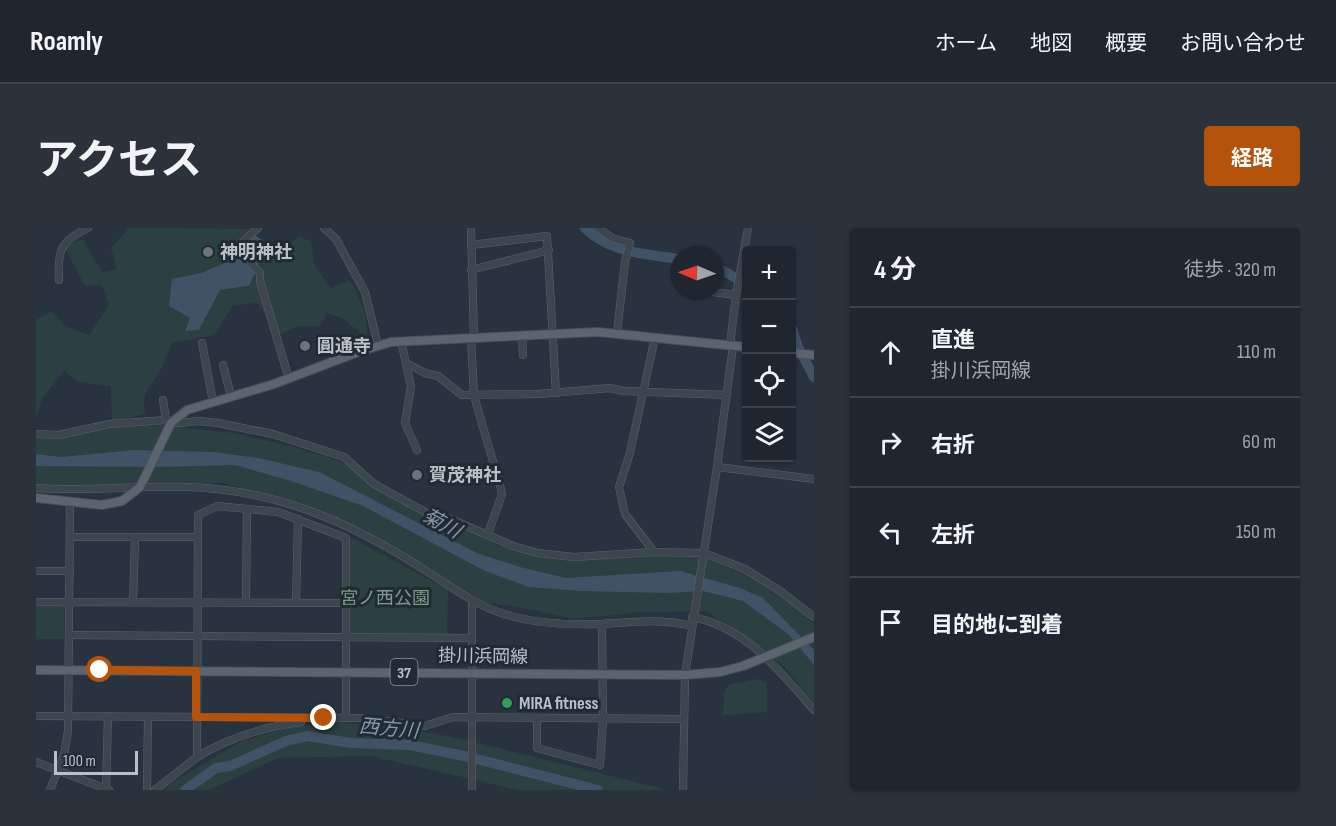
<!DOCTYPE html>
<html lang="ja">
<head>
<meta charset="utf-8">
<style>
	body { margin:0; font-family:"Sofia Sans Condensed","Noto Sans JP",sans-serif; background:#2c323b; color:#f1f3f6 }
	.controls { position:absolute; right:18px; top:18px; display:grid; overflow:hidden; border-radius:6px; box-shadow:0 2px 4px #0004 }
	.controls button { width:54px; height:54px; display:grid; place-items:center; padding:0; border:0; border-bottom:2px solid #3c434b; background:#1f262f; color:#f1f3f6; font:30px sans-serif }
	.compass { position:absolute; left:634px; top:18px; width:54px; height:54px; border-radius:50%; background:#1f262f; box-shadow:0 2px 4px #0004; rotate:272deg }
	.scale { position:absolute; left:18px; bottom:15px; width:84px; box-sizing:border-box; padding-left:6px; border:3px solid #bac0c9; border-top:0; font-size:16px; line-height:21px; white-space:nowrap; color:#bac0c9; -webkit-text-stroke:4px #222a34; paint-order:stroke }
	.stop { position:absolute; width:18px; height:18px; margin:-14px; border:4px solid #b45309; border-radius:50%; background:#fff }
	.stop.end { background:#b45309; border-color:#fff; box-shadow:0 2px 6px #0008 }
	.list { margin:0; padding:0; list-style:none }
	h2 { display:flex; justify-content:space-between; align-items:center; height:78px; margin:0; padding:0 24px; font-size:26px }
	h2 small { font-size:20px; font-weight:400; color:#a1a5aa }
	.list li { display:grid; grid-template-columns:39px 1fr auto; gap:18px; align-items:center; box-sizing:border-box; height:90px; padding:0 24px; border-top:2px solid #3c434b }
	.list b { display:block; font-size:22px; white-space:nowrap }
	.list p { margin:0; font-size:20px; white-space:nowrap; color:#a1a5aa }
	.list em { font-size:20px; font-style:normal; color:#a1a5aa }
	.icon { flex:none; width:33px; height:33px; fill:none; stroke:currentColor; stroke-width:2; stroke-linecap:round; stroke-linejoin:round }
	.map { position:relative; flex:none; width:778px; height:562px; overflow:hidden; border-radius:6px }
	header { display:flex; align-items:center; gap:36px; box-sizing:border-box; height:84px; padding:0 30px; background:#1f262f; border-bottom:2px solid #3c434b }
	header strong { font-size:28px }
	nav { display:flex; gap:33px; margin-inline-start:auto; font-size:21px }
	.intro { display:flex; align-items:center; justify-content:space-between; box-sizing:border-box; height:144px; padding:0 36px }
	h1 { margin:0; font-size:42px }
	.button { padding:15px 27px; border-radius:6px; background:#b45309; color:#fff; font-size:21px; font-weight:700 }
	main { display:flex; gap:36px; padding:0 36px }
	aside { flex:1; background:#1f262f; border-radius:6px; box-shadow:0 2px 4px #0004 }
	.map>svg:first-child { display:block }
	.green { fill:#2c4041 }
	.water { fill:#415166 }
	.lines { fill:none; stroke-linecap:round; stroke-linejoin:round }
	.river { stroke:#415166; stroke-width:10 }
	.minor-casing { stroke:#5b636c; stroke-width:8 }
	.major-casing { stroke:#474e58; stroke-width:10 }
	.minor { stroke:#3d454f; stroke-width:7 }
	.major { stroke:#5b646f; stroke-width:8 }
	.route { stroke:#b45309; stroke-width:8 }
	.worship-dot { fill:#6b7280; stroke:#222a34; stroke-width:2 }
	.leisure-dot { fill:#2e9e5b; stroke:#222a34; stroke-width:2 }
	.labels { text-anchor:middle; stroke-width:6; stroke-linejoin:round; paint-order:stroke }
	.shield { fill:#222a34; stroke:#8c939c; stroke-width:1.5 }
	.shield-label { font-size:16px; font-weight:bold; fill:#bac0c9 }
	.poi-label { font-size:18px; font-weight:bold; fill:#bac0c9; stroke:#222a34; text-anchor:start }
	.park-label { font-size:18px; fill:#7a9c82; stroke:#222a34 }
	.street-label { font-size:18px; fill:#bac0c9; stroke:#222a34 }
	.water-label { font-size:20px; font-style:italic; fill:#8597ad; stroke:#222a34 }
</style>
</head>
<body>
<header>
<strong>Roamly</strong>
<nav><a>ホーム</a><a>地図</a><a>概要</a><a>お問い合わせ</a></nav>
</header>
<div class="intro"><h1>アクセス</h1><a class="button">経路</a></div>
<main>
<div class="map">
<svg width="778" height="562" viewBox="0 0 778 562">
	<rect width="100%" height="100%" fill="#29333f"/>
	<g class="green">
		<path d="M 93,0 L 213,1 L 195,32 L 165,45 L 136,52 L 154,90 L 150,103 L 163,102 L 184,61 L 210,60 L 234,17 L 245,26 L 252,17 L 263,9 L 275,13 L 278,36 L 295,60 L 314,52 C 324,72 333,87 331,110 L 306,90 L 291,85 L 284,98 L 259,99 L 243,107 L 221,74 L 197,78 L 178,107 L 136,115 C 132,125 128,137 122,146 C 111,164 106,164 109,186 L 76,194 L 75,158 L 43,154 L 28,143 L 6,170 L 0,190 L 0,92 L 15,83 L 31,99 L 53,107 L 73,77 L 66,57 L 49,58 L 30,22 L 34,14 L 47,12 L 66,44 L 81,41 L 75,20 Z"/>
		<polygon points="125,197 197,205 246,216 298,231 315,238 341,261 451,311 502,328 660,327 711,347 765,383 778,397 778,475 749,439 671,383 602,384 538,391 498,382 449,374 327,301 258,275 187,255 112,256 64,260 0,257 0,210 23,211 66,200"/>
		<polygon points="314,309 412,362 411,407 315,406 312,404"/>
		<polygon points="0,376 27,376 28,378 28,411 0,411"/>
		<polygon points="722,451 731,455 731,484 687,487 688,464 693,457"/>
		<polygon points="303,494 396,505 446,516 631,562 483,562 335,528 242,530 173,562 129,562 137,554 204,514 257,499"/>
	</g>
	<g class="water">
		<polygon points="214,4 234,17 228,25 213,58 184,62 163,102 149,103 154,90 133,78 136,51 165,45 195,32"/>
		<polygon points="98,222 178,224 222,230 283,244 441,325 484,339 530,350 644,343 704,360 727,370 778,422 778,437 753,407 707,373 667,363 634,365 545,363 493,359 449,343 327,278 255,253 199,237 121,239 0,238 0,226 25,229"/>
	</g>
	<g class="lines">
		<g class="river">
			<path d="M 549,0 C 574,25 610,26 643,31"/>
			<polyline points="679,38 710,56"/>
			<polyline points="756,100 762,119 778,149"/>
			<polyline points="149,562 180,540 194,538 250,513 272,508 315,515 374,517 433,529 562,562"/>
		</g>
		<defs>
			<g id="minor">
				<polyline points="222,0 200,20 224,45 224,53 253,151"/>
				<polyline points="288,0 300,11 329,64 342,117"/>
				<polyline points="435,0 438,109"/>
				<polyline points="562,0 576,10 594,15 589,34 581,105"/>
				<polyline points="435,17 511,8 520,165"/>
				<polyline points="435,42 513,22"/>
				<path d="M 23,52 C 21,22 25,13 52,0"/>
				<polyline points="668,63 700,67"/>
				<polyline points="486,107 487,127"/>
				<polyline points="435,110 438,168 465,261 466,266 453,303"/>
				<polyline points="365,113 375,158 369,195 381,222"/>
				<polyline points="166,115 177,174"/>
				<polyline points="694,117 700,67 712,0"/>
				<polyline points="370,135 389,145 402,148 426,167 502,166 574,160 588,163 691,167"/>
				<polyline points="187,137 195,168"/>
				<polyline points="127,172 130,192"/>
				<polyline points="0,206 23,207 73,196 130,192 142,195 163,193 182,195 237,206 308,229 338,256 393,286 412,290 477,318 502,325 538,329 618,324 668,325 709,341 744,363 778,389"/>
				<polyline points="681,239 778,251"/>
				<path d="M 0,260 C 50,264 100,257 150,259 C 196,260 245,271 287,288 C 325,303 361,324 395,346 C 421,363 445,380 475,388 C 504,396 535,397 565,396 C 597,394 625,390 656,398"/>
				<polyline points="34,309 161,309"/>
				<polyline points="618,324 589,286 583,259 594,225 619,109"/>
				<polyline points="0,343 34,343"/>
				<polyline points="0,374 310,375"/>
				<polyline points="97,374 99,309"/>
				<polyline points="210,374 211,281"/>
				<polyline points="260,375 262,291"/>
				<path d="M 656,389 C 710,399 744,443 778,482"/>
				<polyline points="33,407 436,410"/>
				<polyline points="0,488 324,490 389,498 417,489 647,491"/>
				<polyline points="501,490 501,520 564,537 567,491 566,396"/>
				<path d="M 161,529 C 192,510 228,499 265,494"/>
				<polyline points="0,534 73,562"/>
				<polyline points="70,561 72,488"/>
				<polyline points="14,562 28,527 32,503 34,274"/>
				<polyline points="111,562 112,489"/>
				<polyline points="119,562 161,529 162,287 181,278 242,284 310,310 310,489"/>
				<polyline points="436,562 436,373"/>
				<polyline points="647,562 649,447 681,239 697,118"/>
			</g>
			<g id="major">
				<polyline points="756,125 778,127"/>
				<polyline points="0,270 66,277 86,273 104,259 135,195 151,182 238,156 322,124 355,114 562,104 710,119"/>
				<polyline points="0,442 649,447 684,444 707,438 778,409"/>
			</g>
		</defs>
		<use href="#minor" class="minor-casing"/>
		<use href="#major" class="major-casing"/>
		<use href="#minor" class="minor"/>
		<use href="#major" class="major"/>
	</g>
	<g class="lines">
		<polyline class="route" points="64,442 160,443 160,489 288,490"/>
	</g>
	<g class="worship-dot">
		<circle cx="172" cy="24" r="6"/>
		<circle cx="269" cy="118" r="6"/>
		<circle cx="381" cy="247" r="6"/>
	</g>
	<circle class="leisure-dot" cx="471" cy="475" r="6"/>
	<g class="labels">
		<rect class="shield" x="354.5" y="431" width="27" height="26" rx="4.5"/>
		<g class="shield-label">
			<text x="368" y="450">37</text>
		</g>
		<g class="poi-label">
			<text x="184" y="30">神明神社</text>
			<text x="281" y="124">圓通寺</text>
			<text x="393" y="253">賀茂神社</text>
			<text x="483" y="481">MIRA fitness</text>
		</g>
		<g class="park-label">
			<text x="349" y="376">宮ノ西公園</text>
		</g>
		<g class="street-label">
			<text transform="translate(447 428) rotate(1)" y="6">掛川浜岡線</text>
		</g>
		<g class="water-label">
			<text transform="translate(406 295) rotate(29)" y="7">菊川</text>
			<text transform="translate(353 500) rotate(5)" y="7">西方川</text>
		</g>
	</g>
</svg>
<div class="controls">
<button>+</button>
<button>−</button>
<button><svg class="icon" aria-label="locate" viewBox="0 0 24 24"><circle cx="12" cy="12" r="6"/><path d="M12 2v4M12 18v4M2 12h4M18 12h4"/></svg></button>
<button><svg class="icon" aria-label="layers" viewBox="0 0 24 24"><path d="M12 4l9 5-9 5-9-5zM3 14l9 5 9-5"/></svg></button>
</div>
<svg class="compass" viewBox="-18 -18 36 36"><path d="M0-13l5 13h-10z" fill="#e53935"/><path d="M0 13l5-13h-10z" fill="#a1a5aa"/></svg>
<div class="scale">100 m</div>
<div class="stop" style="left:64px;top:442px"></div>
<div class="stop end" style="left:288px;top:490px"></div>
</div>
<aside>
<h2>4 分<small>徒歩 · 320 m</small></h2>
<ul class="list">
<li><svg class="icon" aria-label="ahead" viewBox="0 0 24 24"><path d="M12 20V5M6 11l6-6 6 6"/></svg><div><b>直進</b><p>掛川浜岡線</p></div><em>110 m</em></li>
<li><svg class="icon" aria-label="right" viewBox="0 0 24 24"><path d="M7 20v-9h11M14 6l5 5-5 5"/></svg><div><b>右折</b></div><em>60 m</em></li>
<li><svg class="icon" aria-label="left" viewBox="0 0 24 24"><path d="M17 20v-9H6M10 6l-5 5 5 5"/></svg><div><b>左折</b></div><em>150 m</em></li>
<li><svg class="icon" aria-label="arrive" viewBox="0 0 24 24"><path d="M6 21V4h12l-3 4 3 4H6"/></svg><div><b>目的地に到着</b></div></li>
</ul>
</aside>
</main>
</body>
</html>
